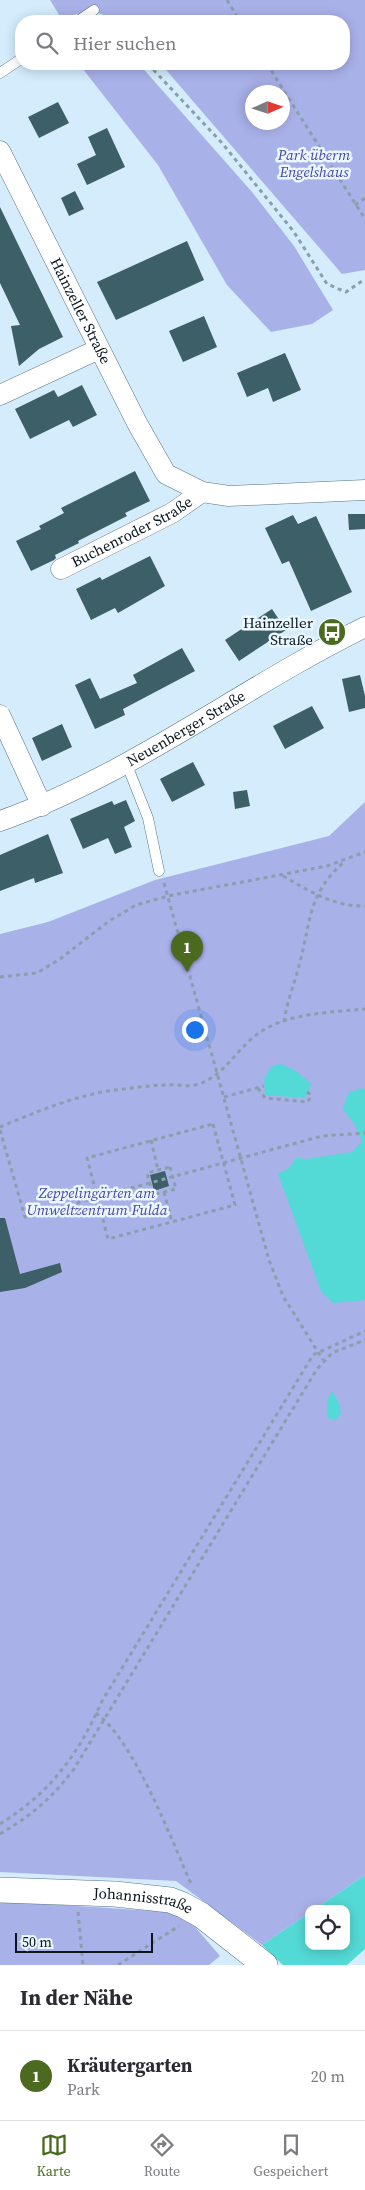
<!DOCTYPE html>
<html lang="de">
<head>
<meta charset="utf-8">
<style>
	body { margin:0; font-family:"Source Serif 4",serif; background:#f7f7f7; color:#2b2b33 }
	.controls { position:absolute; right:15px; bottom:15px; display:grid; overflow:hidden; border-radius:10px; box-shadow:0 2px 12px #0003 }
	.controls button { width:45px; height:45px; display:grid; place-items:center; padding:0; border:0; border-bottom:1px solid #e1e1e2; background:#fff; color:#2b2b33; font:25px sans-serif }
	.compass { position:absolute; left:245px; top:85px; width:45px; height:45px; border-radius:50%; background:#fff; box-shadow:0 2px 12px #0003; rotate:87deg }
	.scale { position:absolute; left:15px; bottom:12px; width:138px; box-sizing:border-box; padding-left:5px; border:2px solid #0a151c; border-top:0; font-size:14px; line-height:18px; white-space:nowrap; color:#0a151c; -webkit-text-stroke:4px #ebf7ff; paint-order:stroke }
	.you { position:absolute; left:194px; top:1029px; width:18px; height:18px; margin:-12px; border:4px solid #fff; border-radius:50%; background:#1a73e8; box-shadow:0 0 0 8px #1a73e833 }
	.badge { display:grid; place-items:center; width:32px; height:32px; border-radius:50%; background:#4b6a20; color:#fff; font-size:16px; font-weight:700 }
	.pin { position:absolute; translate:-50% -41px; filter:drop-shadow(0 1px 2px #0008) }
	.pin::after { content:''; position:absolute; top:26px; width:18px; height:15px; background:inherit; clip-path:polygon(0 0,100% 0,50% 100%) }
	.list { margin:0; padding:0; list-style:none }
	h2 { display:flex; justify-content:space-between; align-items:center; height:65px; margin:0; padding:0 20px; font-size:21px }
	h2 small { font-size:16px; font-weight:400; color:#7c7c81 }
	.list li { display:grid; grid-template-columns:32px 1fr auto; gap:15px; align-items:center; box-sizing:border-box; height:90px; padding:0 20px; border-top:1px solid #e1e1e2 }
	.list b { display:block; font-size:19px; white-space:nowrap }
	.list p { margin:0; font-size:16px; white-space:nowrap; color:#7c7c81 }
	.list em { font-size:16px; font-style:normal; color:#7c7c81 }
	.icon { flex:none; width:28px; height:28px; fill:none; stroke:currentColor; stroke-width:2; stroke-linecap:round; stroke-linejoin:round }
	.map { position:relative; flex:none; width:365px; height:1965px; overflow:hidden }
	.search { position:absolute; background:#fff; box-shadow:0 2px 12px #0003; left:15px; right:15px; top:15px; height:55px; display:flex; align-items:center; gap:12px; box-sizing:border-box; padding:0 18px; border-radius:20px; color:#7c7c81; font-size:19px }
	.sheet { height:155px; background:#fff }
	nav { display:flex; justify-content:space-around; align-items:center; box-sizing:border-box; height:70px; border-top:1px solid #e1e1e2; background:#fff; font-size:14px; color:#7c7c81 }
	nav a { display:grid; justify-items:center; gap:2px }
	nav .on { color:#4b6a20 }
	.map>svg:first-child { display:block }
	.green { fill:#a9b1e9; fill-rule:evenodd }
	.water { fill:#53d9d6 }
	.building { fill:#3d5f67 }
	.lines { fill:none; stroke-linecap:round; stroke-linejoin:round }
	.service-casing { stroke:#587485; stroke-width:11 }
	.minor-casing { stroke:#587485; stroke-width:21 }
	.tertiary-casing { stroke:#587485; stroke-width:26 }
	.path { stroke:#8b9eab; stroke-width:3; stroke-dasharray:4 4; stroke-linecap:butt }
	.service { stroke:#fff; stroke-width:10 }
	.minor { stroke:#fff; stroke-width:20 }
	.tertiary { stroke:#fff; stroke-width:25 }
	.labels { text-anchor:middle; stroke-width:5; stroke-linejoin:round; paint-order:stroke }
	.park-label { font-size:15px; font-style:italic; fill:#4648a4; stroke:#ebf7ff }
	.street-label { font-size:15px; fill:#0a151c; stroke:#ebf7ff }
	.poi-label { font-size:15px; fill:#0a151c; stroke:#ebf7ff; text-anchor:end }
</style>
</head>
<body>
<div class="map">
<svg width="365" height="1965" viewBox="0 0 365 1965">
	<rect width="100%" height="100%" fill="#d4ecfc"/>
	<g class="green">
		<path d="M 50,0 L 365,0 L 365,270 L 342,274 L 161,64 L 344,64 L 344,21 L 113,21 C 94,6 83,13 61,18 ZM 252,92 L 282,92 L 282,122 L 252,122 Z"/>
		<polygon points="79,64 139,64 252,192 294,246 333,310 312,324 271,332 227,285 158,165"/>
		<polygon points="365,802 365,1875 315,1909 309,1909 309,1913 262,1945 176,1881 0,1872 0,934 48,922 155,880 329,836"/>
		<polygon points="0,1898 33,1903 183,1913 220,1956 209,1965 0,1965"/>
	</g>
	<g class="water">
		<polygon points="281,1064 296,1071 311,1084 305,1098 265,1095 264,1079 271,1067"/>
		<polygon points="362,1088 365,1090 365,1300 333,1303 321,1291 278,1174 289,1168 296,1158 307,1159 352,1152 362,1141 355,1125 343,1109 348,1093"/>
		<path d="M 332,1391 L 339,1403 L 341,1413 L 336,1420 L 328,1418 C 326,1407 326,1401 332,1391 Z"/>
		<polygon points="365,1875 365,1949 347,1965 283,1965 262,1945 309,1913 309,1946 346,1946 346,1909 315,1909"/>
	</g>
	<g class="building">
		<polygon points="58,102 69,123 39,138 28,117"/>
		<polygon points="107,128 125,167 87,185 77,164 96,155 88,137"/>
		<polygon points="75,191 84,209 69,216 61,198"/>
		<polygon points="0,207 63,337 39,349 19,366 11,326 20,325 0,283"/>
		<polygon points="187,241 204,280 116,320 97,282"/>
		<polygon points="204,316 217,347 183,362 169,331"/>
		<polygon points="285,353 301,390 273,402 268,388 247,397 237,373"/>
		<polygon points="82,385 97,415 73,427 69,420 30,439 15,409 54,390 58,397"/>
		<polygon points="135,471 150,501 125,513 127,516 78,541 79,543 55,555 56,558 54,560 31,571 16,541 41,529 39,526 64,513 61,508"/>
		<polygon points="348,514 365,514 365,529 349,530"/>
		<polygon points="293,515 298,524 316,516 352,592 311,611 289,561 282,564 265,528"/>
		<polygon points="150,556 165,586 118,613 115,608 91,620 76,589 100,577 102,580"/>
		<polygon points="272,609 286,630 239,661 225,640"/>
		<polygon points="182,648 195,671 123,709 125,715 95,729 75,685 90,678 100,699 137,683 133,675"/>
		<polygon points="360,675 365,696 365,708 349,712 342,679"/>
		<polygon points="312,706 324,728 285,749 273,726"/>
		<polygon points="62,724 72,747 42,761 32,738"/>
		<polygon points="193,762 205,785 172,802 160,779"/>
		<polygon points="247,790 250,806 235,809 233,792"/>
		<polygon points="126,800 135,821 124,827 132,847 115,854 108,838 83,849 70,819 112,801 114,805"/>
		<polygon points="48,834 63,873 35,883 34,878 0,891 0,855"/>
		<polygon points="165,1171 169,1186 154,1191 150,1175"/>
		<polygon points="0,1218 5,1218 20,1274 60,1263 62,1272 25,1288 0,1292"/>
	</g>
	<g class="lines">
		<defs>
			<g id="service">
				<polyline points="78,21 94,10"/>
				<polyline points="0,73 21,59"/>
				<polyline points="127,765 148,818 159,871"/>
			</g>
			<g id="minor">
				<path id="s1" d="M 0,151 L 137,423 L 166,474 L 202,492 L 229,496 L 365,490"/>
				<polyline points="0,395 99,349"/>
				<path id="s2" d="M 61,569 L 172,513 L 202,492"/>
				<polyline points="0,715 42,806"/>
				<path id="s3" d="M 0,821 C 131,775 241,688 365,627"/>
			</g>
			<g id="tertiary">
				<path id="s4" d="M 0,1890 L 115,1894 L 170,1900 L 183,1905 L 201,1915 L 265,1965"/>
			</g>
		</defs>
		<use href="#service" class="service-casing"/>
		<use href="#minor" class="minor-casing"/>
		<use href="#tertiary" class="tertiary-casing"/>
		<g class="path">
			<polyline points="227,0 240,21"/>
			<polyline points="148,64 222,143 294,232 327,284 346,292 365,279"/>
			<polyline points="267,64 365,219"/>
			<polyline points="355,205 365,198"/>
			<path d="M 283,876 C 310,891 333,907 365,906"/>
			<polyline points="164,883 269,1260 283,1296 323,1360"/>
			<polyline points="0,977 37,973 60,959 109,921 136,905 168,896 327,866 365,852"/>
			<path d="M 284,1022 C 287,1001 295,982 300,962 C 311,920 308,894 344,862"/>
			<polyline points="258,1088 265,1098 308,1102 311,1095 307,1092"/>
			<polyline points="224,1097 264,1086"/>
			<polygon points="213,1124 235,1205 108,1239 87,1158"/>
			<path d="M 0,1127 C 36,1112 76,1095 115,1090 C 133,1088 151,1085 168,1085 C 177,1084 187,1087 195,1085 C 225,1078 237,1046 262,1031 C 290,1013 332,1012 365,1009"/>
			<polyline points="0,1130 25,1217 322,1136 365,1133"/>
			<polyline points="151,1140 158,1170"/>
			<polygon points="170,1167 176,1189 153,1195 147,1173"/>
			<polyline points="164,1192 172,1222"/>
			<path d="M 96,1713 C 134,1740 172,1841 192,1886"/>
			<path d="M 0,1824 C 51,1792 78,1755 102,1701 L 313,1355 L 365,1331"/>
			<path d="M 0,1834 C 32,1815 51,1799 74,1769 L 317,1369 L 332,1353 L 365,1340"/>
			<polyline points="78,1912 83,1965"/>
			<polyline points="118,1965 179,1926"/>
		</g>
		<use href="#service" class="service"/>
		<use href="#minor" class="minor"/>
		<use href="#tertiary" class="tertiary"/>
	</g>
	<defs>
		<symbol id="bus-disc" viewBox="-11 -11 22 22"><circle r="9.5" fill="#4b6a20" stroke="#ebf7ff"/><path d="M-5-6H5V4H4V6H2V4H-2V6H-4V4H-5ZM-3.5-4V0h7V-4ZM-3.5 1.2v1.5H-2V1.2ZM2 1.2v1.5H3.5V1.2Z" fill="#fff"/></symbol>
	</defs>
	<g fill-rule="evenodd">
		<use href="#bus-disc" x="316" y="616" width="32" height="32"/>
	</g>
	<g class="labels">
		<g class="park-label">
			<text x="314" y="160">Park überm<tspan x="314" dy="17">Engelshaus</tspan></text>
			<text x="97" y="1198">Zeppelingärten am<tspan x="97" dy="17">Umweltzentrum Fulda</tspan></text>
		</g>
		<g class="street-label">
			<text dy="5" stroke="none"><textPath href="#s1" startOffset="179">Hainzeller Straße</textPath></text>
			<text dy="5" stroke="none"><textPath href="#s2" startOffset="80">Buchenroder Straße</textPath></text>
			<text dy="5" stroke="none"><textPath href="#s3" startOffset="208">Neuenberger Straße</textPath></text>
			<text dy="5" stroke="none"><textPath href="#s4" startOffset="144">Johannisstraße</textPath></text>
		</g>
		<g class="poi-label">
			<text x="313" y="628">Hainzeller<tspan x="313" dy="17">Straße</tspan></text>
		</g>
	</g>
</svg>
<div class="controls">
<button><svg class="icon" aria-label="locate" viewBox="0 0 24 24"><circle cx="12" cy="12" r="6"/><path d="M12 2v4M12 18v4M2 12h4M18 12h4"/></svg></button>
</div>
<svg class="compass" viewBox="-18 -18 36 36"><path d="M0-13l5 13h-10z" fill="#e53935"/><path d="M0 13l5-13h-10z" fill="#7c7c81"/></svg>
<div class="scale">50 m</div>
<div class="you"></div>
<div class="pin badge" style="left:187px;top:972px">1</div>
<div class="search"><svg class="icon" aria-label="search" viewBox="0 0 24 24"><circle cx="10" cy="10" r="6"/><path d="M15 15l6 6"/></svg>Hier suchen</div>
</div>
<section class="sheet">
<h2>In der Nähe<small></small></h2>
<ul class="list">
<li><span class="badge">1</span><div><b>Kräutergarten</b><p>Park</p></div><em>20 m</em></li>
</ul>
</section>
<nav>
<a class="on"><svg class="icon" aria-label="map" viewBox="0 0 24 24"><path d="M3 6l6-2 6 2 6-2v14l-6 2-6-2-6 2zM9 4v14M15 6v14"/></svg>Karte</a>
<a><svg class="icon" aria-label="directions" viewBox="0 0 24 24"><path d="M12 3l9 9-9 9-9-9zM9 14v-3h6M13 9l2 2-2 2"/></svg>Route</a>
<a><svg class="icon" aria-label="saved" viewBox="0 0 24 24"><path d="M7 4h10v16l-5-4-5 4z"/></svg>Gespeichert</a>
</nav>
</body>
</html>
